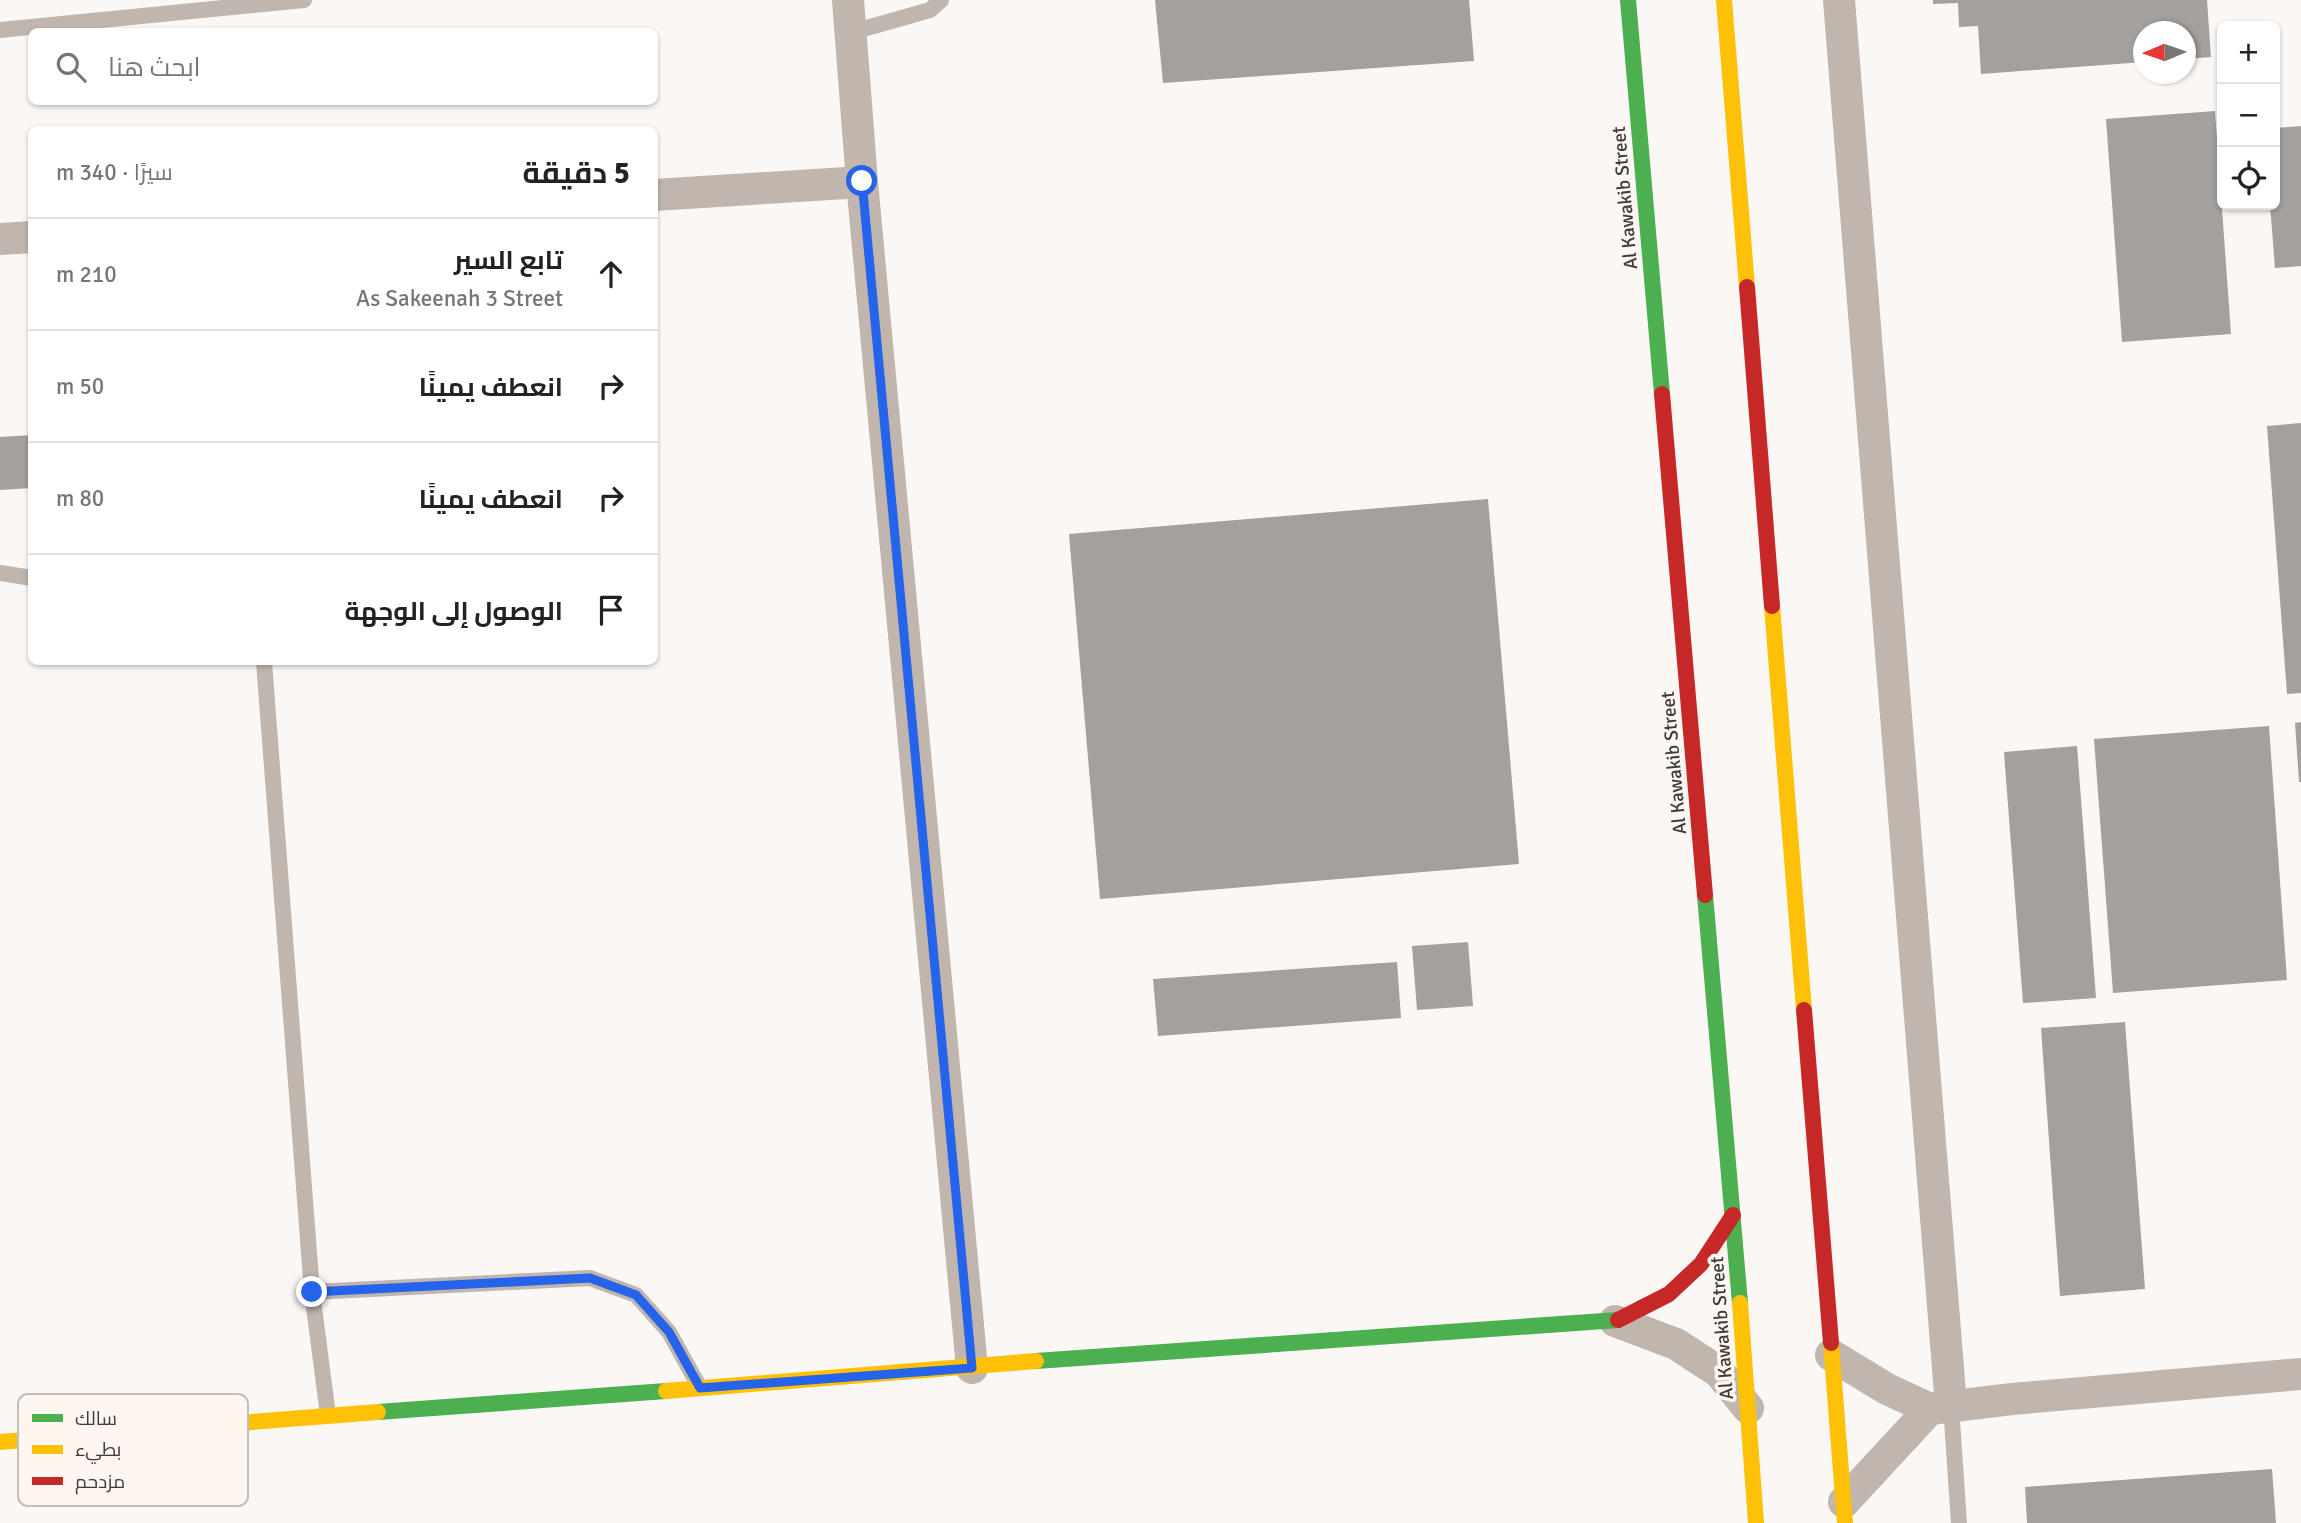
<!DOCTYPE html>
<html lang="ar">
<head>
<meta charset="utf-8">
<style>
	body { margin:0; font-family:Signika,Cairo,sans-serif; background:#f2f2f2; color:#222; direction:rtl }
	.controls { position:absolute; right:21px; top:21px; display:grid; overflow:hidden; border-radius:10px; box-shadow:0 2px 5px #0004 }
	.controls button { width:63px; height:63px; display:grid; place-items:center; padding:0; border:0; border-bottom:2px solid #e0e0e0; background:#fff; color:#222; font:35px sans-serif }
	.compass { position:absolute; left:2133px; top:21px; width:63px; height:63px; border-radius:50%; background:#fff; box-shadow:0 2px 5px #0004; rotate:268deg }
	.stop { position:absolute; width:21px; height:21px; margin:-16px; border:5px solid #2563eb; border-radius:50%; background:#fff }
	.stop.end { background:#2563eb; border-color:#fff; box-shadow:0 2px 7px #0008 }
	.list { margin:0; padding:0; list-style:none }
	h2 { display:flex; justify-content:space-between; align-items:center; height:91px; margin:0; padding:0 28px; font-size:30px }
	h2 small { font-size:23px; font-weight:400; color:#767676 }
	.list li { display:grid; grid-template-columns:46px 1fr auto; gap:21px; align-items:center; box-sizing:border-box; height:112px; padding:0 28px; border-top:2px solid #e0e0e0 }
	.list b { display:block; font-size:26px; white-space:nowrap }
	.list p { margin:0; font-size:23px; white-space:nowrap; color:#767676 }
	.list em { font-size:23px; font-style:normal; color:#767676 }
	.icon { flex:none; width:38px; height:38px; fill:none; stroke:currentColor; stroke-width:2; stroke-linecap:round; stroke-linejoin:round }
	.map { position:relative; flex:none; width:2301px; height:1523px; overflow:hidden; direction:ltr }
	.search { position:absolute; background:#fff; box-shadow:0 2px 5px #0004; left:28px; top:28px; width:630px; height:77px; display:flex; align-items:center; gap:18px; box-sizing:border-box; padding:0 24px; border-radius:10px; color:#767676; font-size:26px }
	.panel { position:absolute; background:#fff; box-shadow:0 2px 5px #0004; left:28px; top:126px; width:630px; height:539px; border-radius:10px; direction:rtl }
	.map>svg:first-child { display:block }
	.building { fill:#a3a09e }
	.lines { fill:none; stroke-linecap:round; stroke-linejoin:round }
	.lane { stroke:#c1b6ad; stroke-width:16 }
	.street { stroke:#c1b6ad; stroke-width:32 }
	.fast { stroke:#4caf50; stroke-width:16 }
	.slow { stroke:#ffc107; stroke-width:16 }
	.jam { stroke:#c62828; stroke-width:16 }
	.route { stroke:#2563eb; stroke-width:9 }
	.labels { text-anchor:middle; stroke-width:7; stroke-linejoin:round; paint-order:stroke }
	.street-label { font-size:19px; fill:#3e3b39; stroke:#fef6f1 }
	.key { fill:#fef6f1; stroke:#c4beba; stroke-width:2 }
	.key-label { font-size:19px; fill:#3e3b39 }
</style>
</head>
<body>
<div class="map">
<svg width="2301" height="1523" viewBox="0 0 2301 1523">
	<rect width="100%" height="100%" fill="#fbf7f4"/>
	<g class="building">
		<polygon points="1155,0 1469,0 1474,61 1163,83"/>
		<polygon points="1933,0 2207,0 2211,57 2186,59 2186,32 2144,32 2144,62 1981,74 1978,26 1959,27 1958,3 1933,4"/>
		<polygon points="2215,111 2231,334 2122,342 2106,119"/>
		<polygon points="2301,126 2301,266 2275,268 2270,205 2275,205 2275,128"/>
		<polygon points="2301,423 2301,693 2287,694 2267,426"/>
		<polygon points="32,435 32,488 0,490 0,437"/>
		<polygon points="1488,499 1519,864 1100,899 1069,534"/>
		<polygon points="2301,722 2301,782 2299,782 2295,723"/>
		<polygon points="2269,726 2287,980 2113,993 2094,739"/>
		<polygon points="2077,746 2096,998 2023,1003 2004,752"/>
		<polygon points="1468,942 1473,1006 1417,1010 1412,946"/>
		<polygon points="1397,962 1401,1018 1158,1036 1153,979"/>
		<polygon points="2125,1022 2145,1289 2060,1296 2041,1028"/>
		<polygon points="2272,1469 2276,1523 2027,1523 2025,1487"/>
	</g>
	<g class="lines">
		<g class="lane">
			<polyline points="0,30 304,0"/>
			<polyline points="849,33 930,10 941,0"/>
			<polyline points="0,573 32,578"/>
			<polyline points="264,662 312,1292 328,1415"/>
			<polyline points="312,1292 590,1278 636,1295 669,1332 700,1388"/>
			<polyline points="1951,1406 1959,1523"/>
		</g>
		<g class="street">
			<polyline points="848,0 862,182 972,1368"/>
			<polyline points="1839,0 1951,1406"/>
			<polyline points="654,195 862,182"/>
			<polyline points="0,239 32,237"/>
			<polyline points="1615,1321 1676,1344 1719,1372 1748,1408"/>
			<polyline points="1831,1355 1887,1389 1930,1409 2012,1399 2301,1374"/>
			<polyline points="1844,1502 1930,1409"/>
		</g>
		<g class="fast">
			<polyline points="1628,0 1662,394"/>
			<polyline points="1705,895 1740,1303"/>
			<polyline points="1036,1361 1618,1320"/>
			<polyline points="378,1412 666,1391"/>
		</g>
		<g class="slow">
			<polyline points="1724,0 1747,287"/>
			<polyline points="1772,606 1804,1010"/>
			<polyline points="1740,1303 1756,1523"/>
			<polyline points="1831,1343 1845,1523"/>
			<polyline points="666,1391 1036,1361"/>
			<polyline points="0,1442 378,1412"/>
		</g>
		<g class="jam">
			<polyline points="1747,287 1772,606"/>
			<polyline points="1662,394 1705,895"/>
			<polyline points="1804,1010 1831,1343"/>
			<polyline points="1618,1320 1669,1294 1701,1264 1733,1215"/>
		</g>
	</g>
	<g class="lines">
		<polyline class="route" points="312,1292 590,1278 636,1295 669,1332 700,1388 972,1368 862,181"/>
	</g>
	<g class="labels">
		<g class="street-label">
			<text transform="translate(1624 198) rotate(-95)" y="7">Al Kawakib Street</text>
			<text transform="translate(1673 763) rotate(-95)" y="7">Al Kawakib Street</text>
			<text transform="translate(1721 1328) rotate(-94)" y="7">Al Kawakib Street</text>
		</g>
	</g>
	<rect x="18" y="1394" width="230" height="112" rx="10" class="key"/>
	<rect x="32" y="1414" width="31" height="8" fill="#4caf50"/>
	<rect x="32" y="1445" width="31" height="9" fill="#ffc107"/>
	<rect x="32" y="1477" width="31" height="8" fill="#c62828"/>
	<g class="key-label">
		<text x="75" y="1425">سالك</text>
		<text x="75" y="1456">بطيء</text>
		<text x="75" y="1488">مزدحم</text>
	</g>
</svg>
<div class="controls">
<button>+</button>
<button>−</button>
<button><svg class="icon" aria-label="locate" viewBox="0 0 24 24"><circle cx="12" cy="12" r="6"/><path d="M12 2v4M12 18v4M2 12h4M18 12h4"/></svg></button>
</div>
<svg class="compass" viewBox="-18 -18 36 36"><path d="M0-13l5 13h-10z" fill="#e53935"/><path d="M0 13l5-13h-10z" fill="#767676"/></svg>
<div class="stop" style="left:862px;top:181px"></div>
<div class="stop end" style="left:312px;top:1292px"></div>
<div class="search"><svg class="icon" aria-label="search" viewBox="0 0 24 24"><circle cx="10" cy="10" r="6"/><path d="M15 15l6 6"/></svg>ابحث هنا</div>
<section class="panel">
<h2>5 دقيقة<small>سيرًا · 340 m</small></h2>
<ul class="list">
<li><svg class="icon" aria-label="ahead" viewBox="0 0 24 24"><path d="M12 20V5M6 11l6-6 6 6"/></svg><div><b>تابع السير</b><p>As Sakeenah 3 Street</p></div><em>210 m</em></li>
<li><svg class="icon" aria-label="right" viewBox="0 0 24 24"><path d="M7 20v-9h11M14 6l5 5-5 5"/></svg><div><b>انعطف يمينًا</b></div><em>50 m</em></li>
<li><svg class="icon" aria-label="right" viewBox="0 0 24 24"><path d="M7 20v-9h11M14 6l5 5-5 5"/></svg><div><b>انعطف يمينًا</b></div><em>80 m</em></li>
<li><svg class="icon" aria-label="arrive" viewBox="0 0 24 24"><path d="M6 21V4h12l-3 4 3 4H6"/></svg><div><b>الوصول إلى الوجهة</b></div></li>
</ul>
</section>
</div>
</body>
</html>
